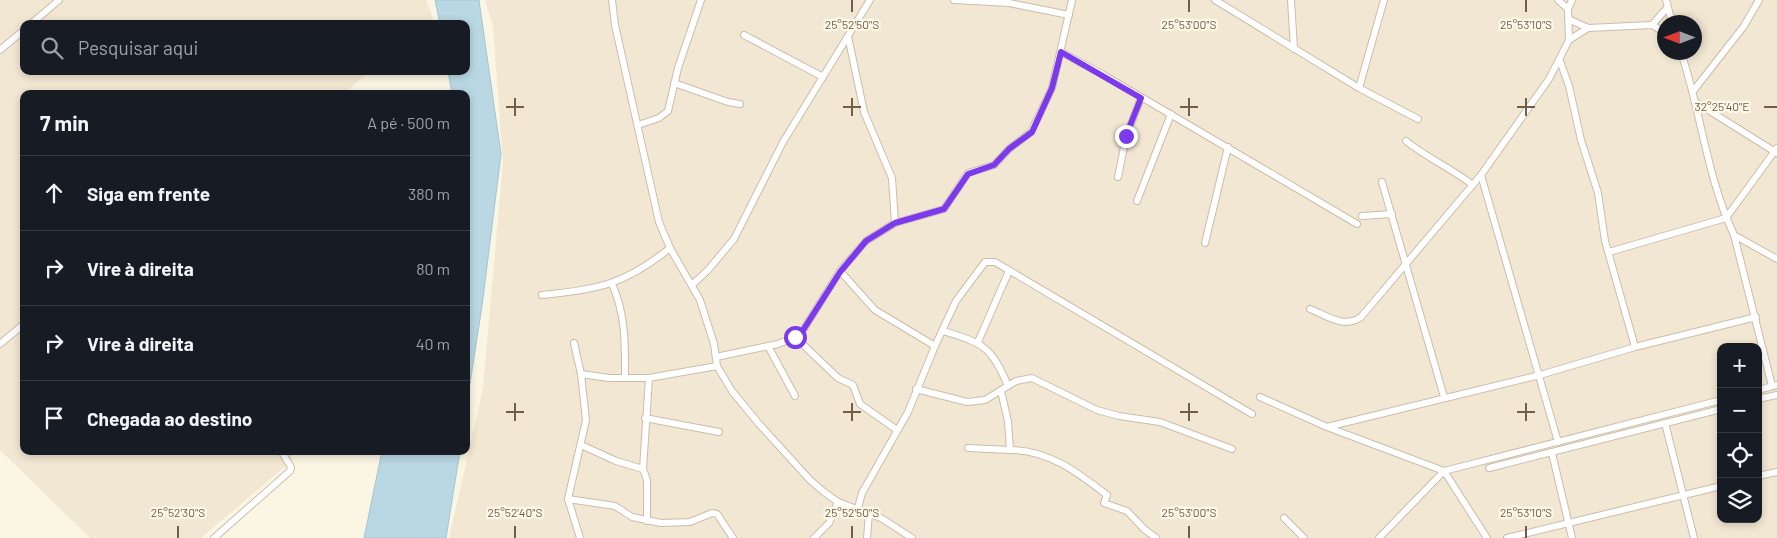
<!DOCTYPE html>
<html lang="pt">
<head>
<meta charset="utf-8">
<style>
	body { margin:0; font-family:Barlow,sans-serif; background:#20242c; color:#f1f3f6 }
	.controls { position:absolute; right:15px; bottom:15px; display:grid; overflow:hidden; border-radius:10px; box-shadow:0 2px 8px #0003 }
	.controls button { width:45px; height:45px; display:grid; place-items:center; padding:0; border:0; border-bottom:1px solid #363941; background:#171b24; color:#f1f3f6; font:25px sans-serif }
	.compass { position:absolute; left:1657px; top:15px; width:45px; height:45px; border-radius:50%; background:#171b24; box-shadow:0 2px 8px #0003; rotate:270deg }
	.stop { position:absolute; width:15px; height:15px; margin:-11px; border:4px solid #7c3aed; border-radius:50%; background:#fff }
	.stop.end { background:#7c3aed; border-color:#fff; box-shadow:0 1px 5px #0008 }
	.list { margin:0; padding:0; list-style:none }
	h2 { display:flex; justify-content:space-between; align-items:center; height:65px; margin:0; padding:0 20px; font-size:21px }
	h2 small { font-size:16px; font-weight:400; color:#9ea1a6 }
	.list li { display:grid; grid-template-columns:32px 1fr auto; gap:15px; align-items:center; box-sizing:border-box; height:75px; padding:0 20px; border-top:1px solid #363941 }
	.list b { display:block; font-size:19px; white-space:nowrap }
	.list em { font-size:16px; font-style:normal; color:#9ea1a6 }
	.icon { flex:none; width:28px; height:28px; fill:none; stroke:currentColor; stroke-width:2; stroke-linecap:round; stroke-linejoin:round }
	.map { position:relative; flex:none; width:1777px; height:538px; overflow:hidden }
	.search { position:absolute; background:#171b24; box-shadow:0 2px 8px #0003; left:20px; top:20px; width:450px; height:55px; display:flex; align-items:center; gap:12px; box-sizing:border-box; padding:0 18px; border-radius:10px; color:#9ea1a6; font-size:19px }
	.panel { position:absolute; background:#171b24; box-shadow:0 2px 8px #0003; left:20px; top:90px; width:450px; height:365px; border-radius:10px }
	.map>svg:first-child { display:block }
	.residential { fill:#f2e7d2; fill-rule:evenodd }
	.water { fill:#b9d8e3; stroke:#a0c6d4 }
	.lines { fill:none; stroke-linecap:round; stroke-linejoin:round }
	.minor-casing { stroke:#ccbdab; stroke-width:8 }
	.minor { stroke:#fff; stroke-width:6 }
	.route { stroke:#7c3aed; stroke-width:6 }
	.ticks { fill:none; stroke:#725d4b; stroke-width:2 }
	.ticks-label { font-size:12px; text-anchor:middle; fill:#725d4b; stroke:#fef8e9; stroke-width:4.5; stroke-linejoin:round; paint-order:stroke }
</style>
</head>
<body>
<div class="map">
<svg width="1777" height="538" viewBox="0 0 1777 538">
	<rect width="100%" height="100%" fill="#fbf5e3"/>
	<g class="residential">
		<polygon points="0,0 426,0 433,18 426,24 24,24 24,71 370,71 343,94 24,94 24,451 295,451 288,464 201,538 90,538 0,450"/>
		<path d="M 485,0 L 1777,0 L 1777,538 L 449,538 L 483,388 L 503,163 L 493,26 ZM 1664,22 L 1694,22 L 1694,52 L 1664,52 ZM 1721,347 L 1758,347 L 1758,519 L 1721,519 Z"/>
	</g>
	<g class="water">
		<polygon points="435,0 479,0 501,154 482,306 466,409 466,94 452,94 448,71 466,71 466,24 440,24"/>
		<polygon points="382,451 460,451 446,538 364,538"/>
	</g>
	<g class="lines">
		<defs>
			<g id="minor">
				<polyline points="612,0 615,25 659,222 670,248 700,300 714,344 717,366 732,391 759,424 810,480 824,492 838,502 881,518 912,538"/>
				<polyline points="954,0 1009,3 1069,15"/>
				<polyline points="1215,0 1359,88 1418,119"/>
				<polyline points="1291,0 1294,49"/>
				<polyline points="1666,0 1672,22"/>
				<polyline points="1568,9 1572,0"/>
				<polyline points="1568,19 1588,28 1652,25 1664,32"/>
				<polyline points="31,24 59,0"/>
				<polyline points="1652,25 1667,8"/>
				<polyline points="744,35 823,77"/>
				<polyline points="848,36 864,112 892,178 895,223"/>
				<polyline points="1569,40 1588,28"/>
				<polyline points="0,50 24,30"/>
				<polyline points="1061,52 1102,74 1357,224"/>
				<path d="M 1681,52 C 1701,112 1707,178 1734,235 L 1772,386"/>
				<polyline points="1560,61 1569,86 1581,140 1598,193 1605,241 1635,347"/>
				<polyline points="674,83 728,102 740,104"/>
				<polyline points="1359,88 1384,0"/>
				<polyline points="1694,90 1744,26 1759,0"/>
				<polyline points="1697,103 1777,153"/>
				<polyline points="638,125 659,118 668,111 678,68 701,0"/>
				<path d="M 1406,141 C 1427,158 1451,168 1473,185"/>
				<polyline points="1481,175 1558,442"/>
				<polyline points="1118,177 1126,137 1141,98"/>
				<polyline points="1382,182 1444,397"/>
				<polyline points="1137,201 1171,114"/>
				<polyline points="1362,216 1392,214"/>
				<polyline points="1734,235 1777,259"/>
				<polyline points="1205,243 1228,147"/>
				<polyline points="1609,252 1726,218 1777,148"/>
				<polyline points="840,271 875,310 935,346"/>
				<path d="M 612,284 C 626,315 625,344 625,378"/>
				<polyline points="693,284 708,270 734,239 783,142 870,0"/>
				<path d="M 542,295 C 599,289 624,285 670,248"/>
				<path d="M 1310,309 C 1328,316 1344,329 1361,317 L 1481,175 L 1549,79 L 1569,40 L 1568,9 L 1558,0"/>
				<path d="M 943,331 C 982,343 991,345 1008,386"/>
				<polyline points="795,337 838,378 853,385 860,404 897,430"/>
				<polyline points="978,342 1009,271"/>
				<polyline points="574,343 581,374 586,420 568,499 580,538"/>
				<polyline points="0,344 24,324"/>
				<polyline points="768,346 795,396"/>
				<polyline points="716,357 778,344 800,335 840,271 866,241 895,223 944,209 968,173 994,165 1009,149 1031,132 1052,88 1072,0"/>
				<polyline points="581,374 609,378 649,378 717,366"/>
				<polyline points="916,389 967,402 985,400 1016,381 1032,378 1097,410 1119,416 1160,422 1232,449"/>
				<polyline points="1758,390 1777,385"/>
				<polyline points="1260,397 1327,427 1444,471 1487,538"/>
				<polyline points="1758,399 1777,395"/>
				<polyline points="645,418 719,432"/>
				<polyline points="1665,423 1694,538"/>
				<polyline points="1327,427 1540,375 1635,347 1756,317"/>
				<polyline points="581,445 616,461 643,469"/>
				<polyline points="968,448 1010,450 1008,421 1001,391"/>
				<path d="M 1010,450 C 1049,450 1077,472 1107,495 L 1104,503 L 1127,511 L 1144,529 L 1156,538"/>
				<polyline points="1552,453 1572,538"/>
				<polyline points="1489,468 1721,409"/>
				<polyline points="1758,476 1777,472"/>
				<polyline points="568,499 615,506 632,517 661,523 690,522 712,513 717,514 733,538"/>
				<polyline points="858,508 862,493 908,412 935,346 956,301 985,262 995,262 1252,414"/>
				<polyline points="1284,518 1304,538"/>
				<polyline points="647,521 647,480 643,469 649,378"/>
				<polyline points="214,538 290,471 291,467 281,451"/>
				<polyline points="814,538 829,523 838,502"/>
				<polyline points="867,538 869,513"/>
				<polyline points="1379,538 1444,471 1721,400"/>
				<polyline points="1507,538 1721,486"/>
			</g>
		</defs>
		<use href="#minor" class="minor-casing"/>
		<use href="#minor" class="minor"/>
	</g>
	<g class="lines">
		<polyline class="route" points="795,337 800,335 840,272 866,241 895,223 944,209 968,174 994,165 1009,149 1032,132 1052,88 1061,52 1141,98 1126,136"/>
	</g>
	<path class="ticks" d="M 852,0 L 852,12M 1189,0 L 1189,12M 1526,0 L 1526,12M 515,98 L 515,116M 852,98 L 852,116M 1189,98 L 1189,116M 1526,98 L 1526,116M 506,107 L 524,107M 843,107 L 861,107M 1180,107 L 1198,107M 1517,107 L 1535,107M 1764,107 L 1777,107M 515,403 L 515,421M 852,403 L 852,421M 1189,403 L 1189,421M 1526,403 L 1526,421M 506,412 L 524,412M 843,412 L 861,412M 1180,412 L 1198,412M 1517,412 L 1535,412M 178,526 L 178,538M 515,526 L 515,538M 852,526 L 852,538M 1189,526 L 1189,538M 1526,526 L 1526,538"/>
	<g class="ticks-label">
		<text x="852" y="29">25°52'50"S</text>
		<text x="1189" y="29">25°53'00"S</text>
		<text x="1526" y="29">25°53'10"S</text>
		<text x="1722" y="111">32°25'40"E</text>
		<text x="178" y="517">25°52'30"S</text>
		<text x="515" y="517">25°52'40"S</text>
		<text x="852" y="517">25°52'50"S</text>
		<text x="1189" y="517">25°53'00"S</text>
		<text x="1526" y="517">25°53'10"S</text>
	</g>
</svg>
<div class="controls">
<button>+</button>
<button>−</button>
<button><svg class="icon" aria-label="locate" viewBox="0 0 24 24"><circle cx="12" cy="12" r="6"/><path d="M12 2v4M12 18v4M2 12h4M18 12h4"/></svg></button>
<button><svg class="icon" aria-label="layers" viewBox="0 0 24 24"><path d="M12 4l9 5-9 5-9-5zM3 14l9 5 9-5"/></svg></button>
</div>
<svg class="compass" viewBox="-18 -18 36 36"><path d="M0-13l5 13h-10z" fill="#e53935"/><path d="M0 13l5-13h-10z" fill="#9ea1a6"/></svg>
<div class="stop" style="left:795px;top:337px"></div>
<div class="stop end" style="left:1126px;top:136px"></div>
<div class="search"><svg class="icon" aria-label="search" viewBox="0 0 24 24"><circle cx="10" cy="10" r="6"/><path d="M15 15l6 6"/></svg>Pesquisar aqui</div>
<section class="panel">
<h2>7 min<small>A pé · 500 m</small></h2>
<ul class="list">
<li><svg class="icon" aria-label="ahead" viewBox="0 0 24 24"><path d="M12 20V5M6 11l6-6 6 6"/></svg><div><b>Siga em frente</b></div><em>380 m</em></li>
<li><svg class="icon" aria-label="right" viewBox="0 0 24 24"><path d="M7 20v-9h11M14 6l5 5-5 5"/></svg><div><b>Vire à direita</b></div><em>80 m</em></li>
<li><svg class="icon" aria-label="right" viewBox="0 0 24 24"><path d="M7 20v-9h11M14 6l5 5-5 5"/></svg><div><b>Vire à direita</b></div><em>40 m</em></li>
<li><svg class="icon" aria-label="arrive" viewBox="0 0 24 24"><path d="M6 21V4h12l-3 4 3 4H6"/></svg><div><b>Chegada ao destino</b></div></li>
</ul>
</section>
</div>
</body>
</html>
